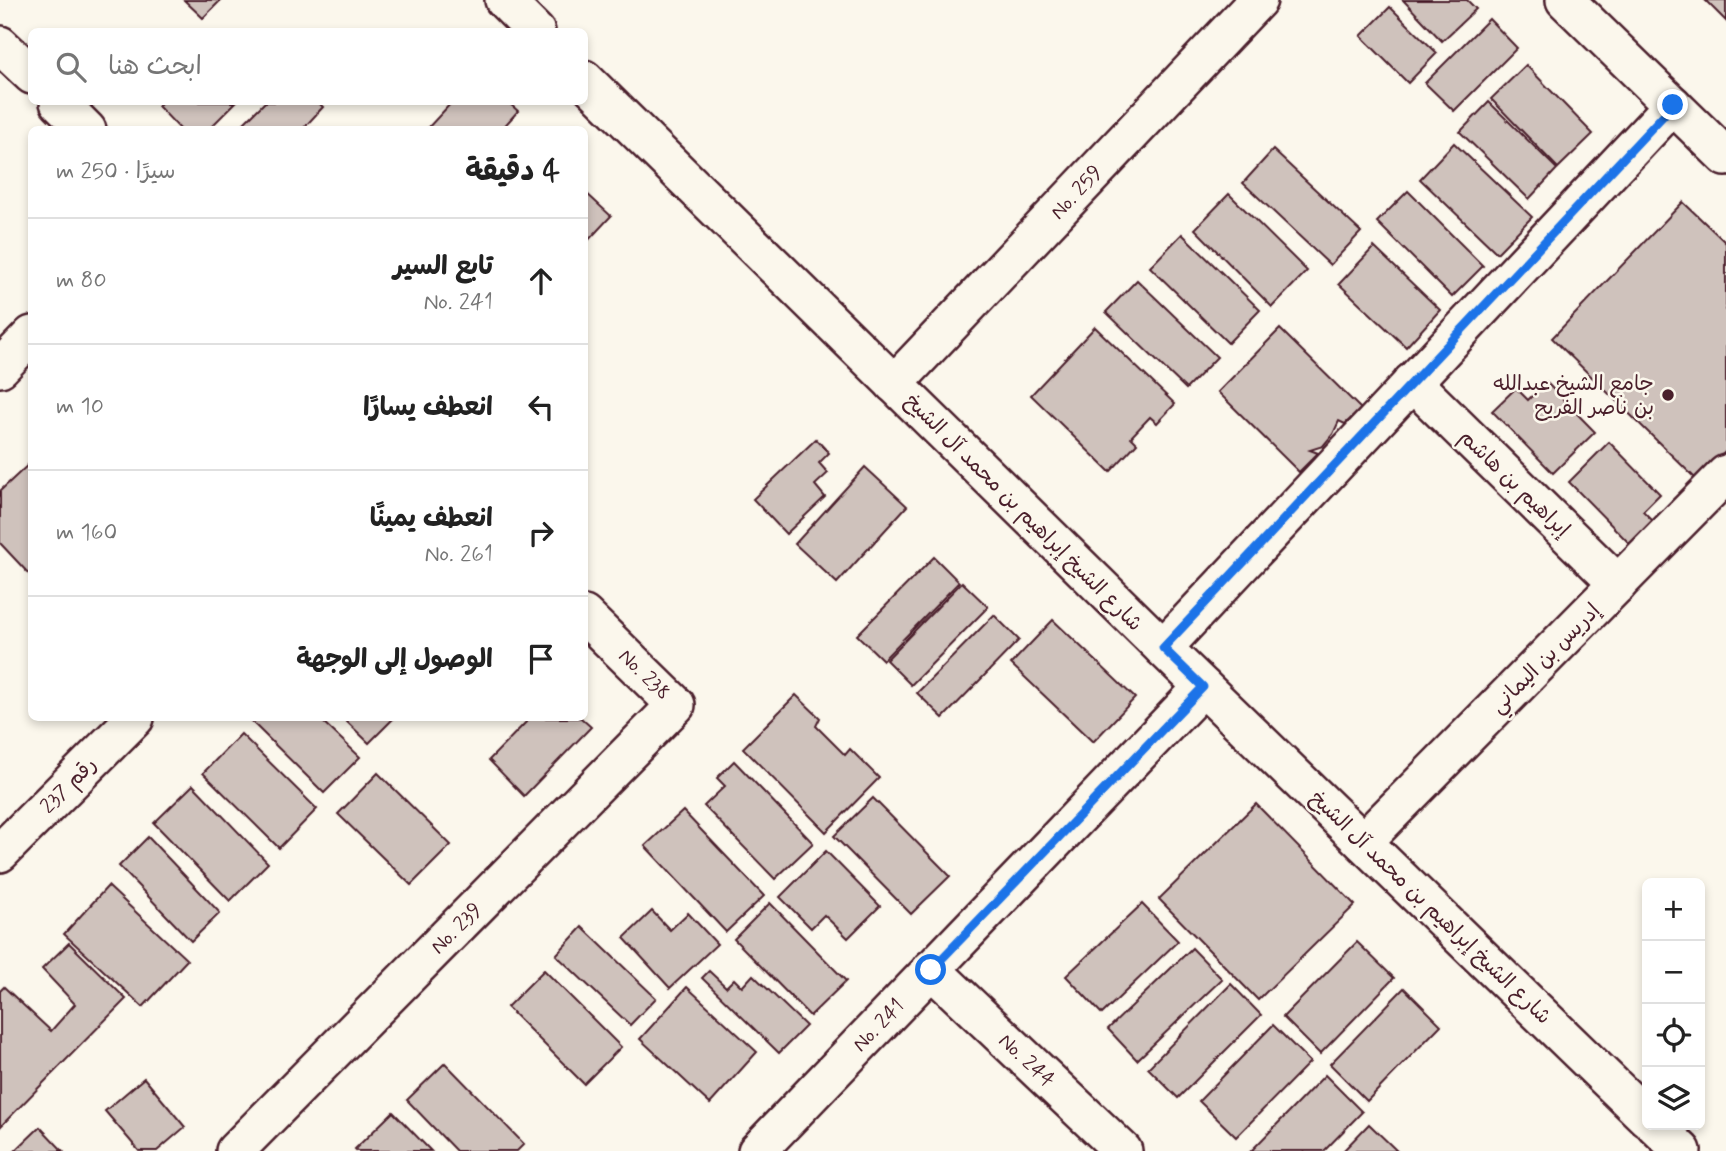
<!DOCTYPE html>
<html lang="ar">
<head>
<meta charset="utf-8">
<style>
	body { margin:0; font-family:Mynerve,"Playpen Sans Arabic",sans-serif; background:#f6f6f6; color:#222; direction:rtl }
	.controls { position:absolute; right:21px; bottom:21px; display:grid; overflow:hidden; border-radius:10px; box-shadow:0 4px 10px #0003 }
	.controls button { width:63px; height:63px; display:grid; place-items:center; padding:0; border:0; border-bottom:2px solid #e0e0e0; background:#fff; color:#222; font:35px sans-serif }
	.stop { position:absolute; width:21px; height:21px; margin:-16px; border:5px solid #1a73e8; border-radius:50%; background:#fff }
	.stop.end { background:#1a73e8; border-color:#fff; box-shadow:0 2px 7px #0008 }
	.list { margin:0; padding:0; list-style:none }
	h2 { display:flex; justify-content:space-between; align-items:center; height:91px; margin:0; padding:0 28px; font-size:30px }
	h2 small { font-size:23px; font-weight:400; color:#767676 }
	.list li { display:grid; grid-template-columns:46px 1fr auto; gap:21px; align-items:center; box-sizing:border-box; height:126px; padding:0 28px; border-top:2px solid #e0e0e0 }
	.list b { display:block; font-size:26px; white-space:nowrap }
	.list p { margin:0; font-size:23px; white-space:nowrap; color:#767676 }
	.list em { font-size:23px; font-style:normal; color:#767676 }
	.icon { flex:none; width:38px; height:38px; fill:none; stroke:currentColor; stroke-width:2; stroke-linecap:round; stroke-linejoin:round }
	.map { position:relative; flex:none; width:1726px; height:1151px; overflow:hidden; direction:ltr }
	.search { position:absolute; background:#fff; box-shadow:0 4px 10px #0003; left:28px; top:28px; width:560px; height:77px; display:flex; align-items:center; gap:18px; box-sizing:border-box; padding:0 24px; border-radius:10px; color:#767676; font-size:26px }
	.panel { position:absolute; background:#fff; box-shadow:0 4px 10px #0003; left:28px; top:126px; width:560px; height:595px; border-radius:10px; direction:rtl }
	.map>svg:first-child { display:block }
	.building { fill:#cfc2bc; stroke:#4a1f2b; stroke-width:2 }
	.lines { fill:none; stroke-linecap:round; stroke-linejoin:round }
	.street-casing { stroke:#4a1f2b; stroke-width:42 }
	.street { stroke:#fbf7ec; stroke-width:37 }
	.route { stroke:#1a73e8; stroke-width:9 }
	.poi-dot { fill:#4a1f2b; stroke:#fbf7ec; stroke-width:2.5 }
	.labels { text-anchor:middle; stroke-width:5; stroke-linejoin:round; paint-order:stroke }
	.street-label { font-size:21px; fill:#4a1f2b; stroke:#fbf7ec }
	.poi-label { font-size:21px; fill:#4a1f2b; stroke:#fbf7ec; text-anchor:end }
</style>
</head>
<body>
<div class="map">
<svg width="1726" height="1151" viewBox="0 0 1726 1151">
	<rect width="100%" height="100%" fill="#fbf7ec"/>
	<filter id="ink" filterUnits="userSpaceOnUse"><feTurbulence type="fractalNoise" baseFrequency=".0143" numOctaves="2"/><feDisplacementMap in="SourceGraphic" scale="14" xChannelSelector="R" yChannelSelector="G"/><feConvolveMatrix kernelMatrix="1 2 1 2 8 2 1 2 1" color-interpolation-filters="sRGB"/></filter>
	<g filter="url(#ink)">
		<g class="building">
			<polygon points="184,0 221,0 203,18"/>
			<polygon points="1403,0 1467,0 1476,9 1442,41"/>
			<polygon points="1705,0 1726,0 1726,21"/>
			<polygon points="1390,7 1437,53 1408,83 1361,36"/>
			<polygon points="1489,19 1517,48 1454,111 1425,83"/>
			<polygon points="1526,65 1593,134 1558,168 1491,99"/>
			<polygon points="162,102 236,102 208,130 181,130 158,106"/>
			<polygon points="265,102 318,102 323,107 302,130 237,130"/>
			<polygon points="452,102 508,102 518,111 501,130 426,130"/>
			<polygon points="1489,102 1557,169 1529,199 1460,132"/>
			<polygon points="1454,143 1532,217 1497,253 1420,179"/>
			<polygon points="1273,150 1361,232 1330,265 1243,183"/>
			<polygon points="584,191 611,216 584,245"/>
			<polygon points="1408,191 1483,266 1452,297 1377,222"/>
			<polygon points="1229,194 1307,271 1272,307 1195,229"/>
			<polygon points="1683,202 1726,243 1726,451 1698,481 1552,338"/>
			<polygon points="1182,234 1260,310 1228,343 1150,267"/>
			<polygon points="1374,247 1440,310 1406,347 1339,284"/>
			<polygon points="1137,280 1217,357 1186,389 1106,312"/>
			<polygon points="1095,327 1175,404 1157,423 1150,417 1131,437 1137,443 1110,472 1031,395"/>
			<polygon points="1280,329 1361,409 1345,424 1339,421 1333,434 1323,446 1310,450 1318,453 1299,472 1218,392"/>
			<polygon points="1546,382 1595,432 1553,473 1492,411 1516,388 1528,400"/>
			<polygon points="816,439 829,453 819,463 828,473 815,485 825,497 786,534 753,499"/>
			<polygon points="1609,442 1660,494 1643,511 1654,522 1631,545 1569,482"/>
			<polygon points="30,463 32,571 29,574 0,543 0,491"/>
			<polygon points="865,467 907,506 837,583 795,544"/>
			<polygon points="934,557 959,582 883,660 857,635"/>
			<polygon points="962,582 988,607 911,685 886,660"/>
			<polygon points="994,615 1019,640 943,718 917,693"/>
			<polygon points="1053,620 1135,698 1093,742 1011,664"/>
			<polygon points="796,695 820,718 816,726 845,755 850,749 879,778 826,832 743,748"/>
			<polygon points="248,718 319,718 360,757 324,793"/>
			<polygon points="343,718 394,718 369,743"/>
			<polygon points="530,718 581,718 591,727 524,796 489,760"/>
			<polygon points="241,734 317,809 279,848 203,773"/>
			<polygon points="734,761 813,843 775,879 704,806 725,786 717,778"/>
			<polygon points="378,773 451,845 411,885 338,814"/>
			<polygon points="193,785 268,863 230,901 154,823"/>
			<polygon points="873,798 950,876 911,914 834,836"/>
			<polygon points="1256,804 1355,905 1258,1000 1159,899"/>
			<polygon points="683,811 764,896 726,932 645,846"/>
			<polygon points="148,837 220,913 191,941 119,866"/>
			<polygon points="826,851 880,906 848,938 824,915 811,928 780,897"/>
			<polygon points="108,886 187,960 143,1007 64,934"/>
			<polygon points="770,903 846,981 810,1016 734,939"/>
			<polygon points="1142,904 1178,941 1102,1014 1066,976"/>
			<polygon points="652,911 670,930 688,913 717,944 670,988 624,938"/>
			<polygon points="582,927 656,998 630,1025 556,955"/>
			<polygon points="1357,942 1394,978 1320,1054 1283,1017"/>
			<polygon points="69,943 126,999 0,1127 0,991 4,987 51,1031 75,1004 42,969"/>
			<polygon points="1192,948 1222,979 1137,1060 1108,1029"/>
			<polygon points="544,970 621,1047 584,1084 507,1007"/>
			<polygon points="709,971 726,987 734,979 742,987 753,975 806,1026 779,1053 702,978"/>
			<polygon points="1231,984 1261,1015 1178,1098 1148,1068"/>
			<polygon points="687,987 757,1052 710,1104 640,1039"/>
			<polygon points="1404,988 1441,1025 1367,1101 1330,1064"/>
			<polygon points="1273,1025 1310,1062 1236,1137 1199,1101"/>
			<polygon points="445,1063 524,1144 517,1151 456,1151 407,1100"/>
			<polygon points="1325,1075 1362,1112 1324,1151 1251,1151"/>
			<polygon points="144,1078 185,1127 157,1151 139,1151 105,1111"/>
			<polygon points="393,1112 431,1151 357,1151 355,1149"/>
			<polygon points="1369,1124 1397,1151 1343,1151"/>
			<polygon points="40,1127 63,1151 15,1151"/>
		</g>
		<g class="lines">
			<defs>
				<g id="street">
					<polyline points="504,0 536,32"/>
					<polyline points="1565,0 1726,157"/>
					<polyline points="0,45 32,75"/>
					<polyline points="584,79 1163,648 1647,1118"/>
					<polyline points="59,102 87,130"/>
					<polyline points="0,368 32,335"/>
					<polyline points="1412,382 1618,584"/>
					<polyline points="894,384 1258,0"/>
					<polyline points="1163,648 1673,105"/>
					<polyline points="1363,842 1726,474"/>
					<polyline points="0,853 135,718"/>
					<polyline points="931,969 1123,1151"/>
					<polyline points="1655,1125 1682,1151"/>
					<polyline points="235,1151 676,705 584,615"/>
					<polyline points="757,1151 1203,687"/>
				</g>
			</defs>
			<use href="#street" class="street-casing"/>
			<use href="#street" class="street"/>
		</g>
	</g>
	<g class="lines" filter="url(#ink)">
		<polyline class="route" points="931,970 1203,687 1163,648 1673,105"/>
	</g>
	<circle class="poi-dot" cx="1668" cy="395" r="7"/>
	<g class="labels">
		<g class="street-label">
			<text transform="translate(1076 192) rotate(-47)" y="7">No. 259</text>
			<text transform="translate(1515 483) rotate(44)" y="7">إبراهيم بن هاشم</text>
			<text transform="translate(1024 512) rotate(45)" y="7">شارع الشيخ إبراهيم بن محمد آل الشيخ</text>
			<text transform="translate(1545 658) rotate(-45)" y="7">إدريس بن اليماني</text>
			<text transform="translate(645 674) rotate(44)" y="7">No. 238</text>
			<text transform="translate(68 785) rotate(-45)" y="7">رقم 237</text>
			<text transform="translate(1431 907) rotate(44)" y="7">شارع الشيخ إبراهيم بن محمد آل الشيخ</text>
			<text transform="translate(456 928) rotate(-45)" y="7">No. 239</text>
			<text transform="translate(878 1025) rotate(-46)" y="7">No. 241</text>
			<text transform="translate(1027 1060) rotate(43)" y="7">No. 244</text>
		</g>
		<g class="poi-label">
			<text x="1654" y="390">جامع الشيخ عبدالله<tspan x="1654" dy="24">بن ناصر الفريح</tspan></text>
		</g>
	</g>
</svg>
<div class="controls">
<button>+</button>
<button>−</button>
<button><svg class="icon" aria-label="locate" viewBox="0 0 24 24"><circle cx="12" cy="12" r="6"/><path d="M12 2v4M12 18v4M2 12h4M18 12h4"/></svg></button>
<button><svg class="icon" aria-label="layers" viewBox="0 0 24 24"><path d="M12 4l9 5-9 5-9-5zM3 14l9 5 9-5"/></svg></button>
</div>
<div class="stop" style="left:931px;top:970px"></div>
<div class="stop end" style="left:1673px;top:105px"></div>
<div class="search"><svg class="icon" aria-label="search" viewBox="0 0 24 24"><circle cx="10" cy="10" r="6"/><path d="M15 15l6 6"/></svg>ابحث هنا</div>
<section class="panel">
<h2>4 دقيقة<small>سيرًا · 250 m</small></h2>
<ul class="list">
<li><svg class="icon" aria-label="ahead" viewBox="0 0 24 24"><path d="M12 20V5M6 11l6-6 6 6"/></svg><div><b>تابع السير</b><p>No. 241</p></div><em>80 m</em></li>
<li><svg class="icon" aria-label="left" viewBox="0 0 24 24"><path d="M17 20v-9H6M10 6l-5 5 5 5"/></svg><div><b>انعطف يسارًا</b></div><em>10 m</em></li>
<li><svg class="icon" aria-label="right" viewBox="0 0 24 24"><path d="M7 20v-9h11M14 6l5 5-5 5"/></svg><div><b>انعطف يمينًا</b><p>No. 261</p></div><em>160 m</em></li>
<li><svg class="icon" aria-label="arrive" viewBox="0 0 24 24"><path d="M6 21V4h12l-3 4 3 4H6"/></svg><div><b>الوصول إلى الوجهة</b></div></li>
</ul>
</section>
</div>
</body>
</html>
